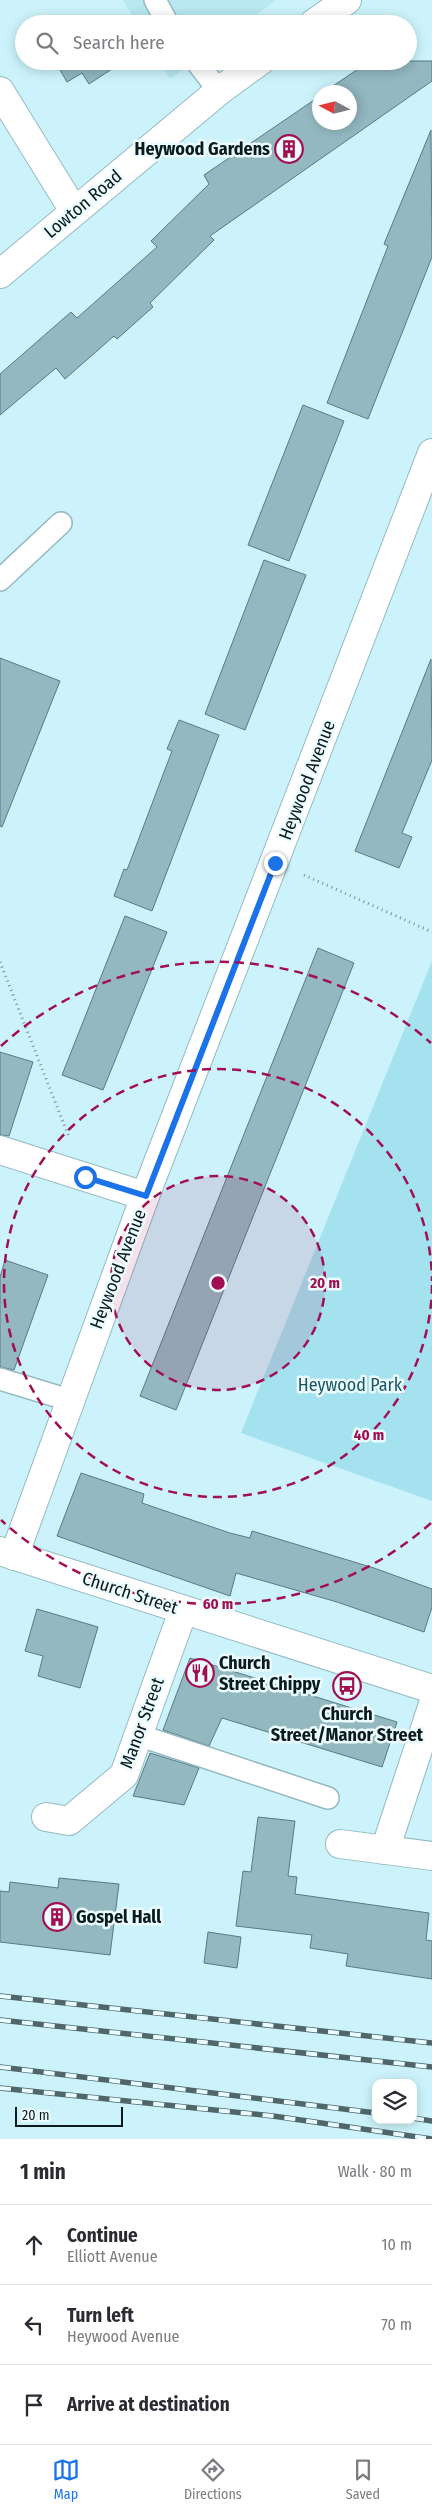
<!DOCTYPE html>
<html lang="en">
<head>
<meta charset="utf-8">
<style>
	body { margin:0; font-family:"Fira Sans Condensed",sans-serif; background:#f2f2f3; color:#2b2b33 }
	.controls { position:absolute; right:15px; bottom:15px; display:grid; overflow:hidden; border-radius:10px; box-shadow:0 2px 12px #0003 }
	.controls button { width:45px; height:45px; display:grid; place-items:center; padding:0; border:0; border-bottom:1px solid #e1e1e2; background:#fff; color:#2b2b33; font:25px sans-serif }
	.compass { position:absolute; left:312px; top:85px; width:45px; height:45px; border-radius:50%; background:#fff; box-shadow:0 2px 12px #0003; rotate:277deg }
	.scale { position:absolute; left:15px; bottom:12px; width:108px; box-sizing:border-box; padding-left:5px; border:2px solid #0b1a1c; border-top:0; font-size:14px; line-height:18px; white-space:nowrap; color:#0b1a1c; -webkit-text-stroke:4px #ecfbfe; paint-order:stroke }
	.stop { position:absolute; width:15px; height:15px; margin:-11px; border:4px solid #1a73e8; border-radius:50%; background:#fff }
	.stop.end { background:#1a73e8; border-color:#fff; box-shadow:0 1px 5px #0008 }
	.list { margin:0; padding:0; list-style:none }
	h2 { display:flex; justify-content:space-between; align-items:center; height:65px; margin:0; padding:0 20px; font-size:21px }
	h2 small { font-size:16px; font-weight:400; color:#7c7c81 }
	.list li { display:grid; grid-template-columns:32px 1fr auto; gap:15px; align-items:center; box-sizing:border-box; height:80px; padding:0 20px; border-top:1px solid #e1e1e2 }
	.list b { display:block; font-size:19px; white-space:nowrap }
	.list p { margin:0; font-size:16px; white-space:nowrap; color:#7c7c81 }
	.list em { font-size:16px; font-style:normal; color:#7c7c81 }
	.icon { flex:none; width:28px; height:28px; fill:none; stroke:currentColor; stroke-width:2; stroke-linecap:round; stroke-linejoin:round }
	.map { position:relative; flex:none; width:432px; height:2139px; overflow:hidden }
	.search { position:absolute; background:#fff; box-shadow:0 2px 12px #0003; left:15px; right:15px; top:15px; height:55px; display:flex; align-items:center; gap:12px; box-sizing:border-box; padding:0 18px; border-radius:28px; color:#7c7c81; font-size:19px }
	.sheet { height:305px; background:#fff }
	nav { display:flex; justify-content:space-around; align-items:center; box-sizing:border-box; height:70px; border-top:1px solid #e1e1e2; background:#fff; font-size:14px; color:#7c7c81 }
	nav a { display:grid; justify-items:center; gap:2px }
	nav .on { color:#1a73e8 }
	.map>svg:first-child { display:block }
	.built { fill:#b8e8f2 }
	.green { fill:#a3e2ee }
	.building { fill:#93b8c0; stroke:#587b82 }
	.lines { fill:none; stroke-linecap:round; stroke-linejoin:round }
	.service-casing { stroke:#95bac2; stroke-width:24 }
	.minor-casing { stroke:#95bac2; stroke-width:30 }
	.secondary-casing { stroke:#95bac2; stroke-width:30 }
	.primary-casing { stroke:#95bac2; stroke-width:30 }
	.path { stroke:#769297; stroke-width:3; stroke-dasharray:1 4; stroke-linecap:butt }
	.service { stroke:#fff; stroke-width:21 }
	.minor { stroke:#fff; stroke-width:28 }
	.secondary { stroke:#fff; stroke-width:28 }
	.primary { stroke:#fff; stroke-width:28 }
	.rail-casing { stroke:#4f676b; stroke-width:5.5 }
	.rail { stroke:#ecfbfe; stroke-width:4; stroke-dasharray:11; stroke-linecap:butt }
	.route { stroke:#1a73e8; stroke-width:6 }
	.ring { fill:none; stroke:#a10e52; stroke-width:2.5; stroke-dasharray:9 6 }
	.labels { text-anchor:middle; stroke-width:5; stroke-linejoin:round; paint-order:stroke }
	.poi-label { font-size:18px; font-weight:bold; fill:#0b1a1c; stroke:#ecfbfe; text-anchor:start }
	.street-label { font-size:18px; fill:#0b1a1c; stroke:#ecfbfe }
	.park-label { font-size:18px; fill:#185863; stroke:#ecfbfe }
	.centre { fill:#a10e52; stroke:#ecfbfe; stroke-width:2.5 }
	.ring-label { font-size:15px; text-anchor:middle; font-weight:bold; fill:#a10e52; stroke:#ecfbfe; stroke-width:5; stroke-linejoin:round; paint-order:stroke }
</style>
</head>
<body>
<div class="map">
<svg width="432" height="2139" viewBox="0 0 432 2139">
	<rect width="100%" height="100%" fill="#ccf3fb"/>
	<g class="built">
		<polygon points="123,0 276,0 244,24 137,24"/>
		<polygon points="159,61 194,61 170,79"/>
	</g>
	<polygon class="green" points="432,961 432,1501 241,1433"/>
	<g class="building">
		<polygon points="55,61 116,61 118,65 89,84 82,73 67,82"/>
		<polygon points="370,61 432,61 432,81 210,236 214,240 150,303 153,307 117,339 114,336 65,379 56,368 0,415 0,374 71,312 77,318 157,247 151,241 209,184 204,175 320,96 320,122 350,122 350,92 324,92"/>
		<polygon points="431,130 432,257 368,419 327,403 388,246 384,244"/>
		<polygon points="303,405 344,421 289,561 248,545"/>
		<polygon points="264,560 306,575 245,730 205,714"/>
		<polygon points="0,658 60,681 2,827 0,826"/>
		<polygon points="431,659 432,760 402,833 412,837 399,868 355,851"/>
		<polygon points="179,720 219,735 152,911 114,896 124,869 127,870 172,751 167,749"/>
		<polygon points="125,916 167,932 103,1090 62,1075"/>
		<polygon points="318,948 354,963 176,1410 140,1396"/>
		<polygon points="0,1052 33,1062 9,1136 0,1135"/>
		<polygon points="5,1260 48,1275 14,1370 0,1367 0,1277"/>
		<polygon points="81,1473 144,1494 142,1503 230,1533 250,1538 252,1531 374,1568 432,1589 432,1607 424,1632 337,1602 236,1573 230,1596 57,1536"/>
		<polygon points="37,1609 98,1627 80,1688 38,1676 43,1656 25,1651"/>
		<polygon points="190,1658 397,1722 382,1767 222,1718 209,1746 163,1730"/>
		<polygon points="150,1753 199,1768 184,1805 133,1796"/>
		<polygon points="258,1817 295,1821 288,1876 297,1877 295,1894 429,1913 426,1940 432,1941 432,1979 346,1966 348,1954 310,1948 312,1935 236,1926 243,1871 251,1872"/>
		<polygon points="59,1878 119,1884 110,1955 0,1942 0,1891 9,1892 10,1882 58,1888"/>
		<polygon points="208,1932 241,1937 237,1968 204,1963"/>
	</g>
	<g class="lines">
		<defs>
			<g id="service">
				<polyline points="155,0 168,24"/>
				<polyline points="196,61 219,91"/>
				<polyline points="0,580 61,523"/>
				<polyline points="0,1379 69,1400"/>
				<polyline points="138,1735 328,1798"/>
			</g>
			<g id="minor">
				<polyline points="0,91 74,211"/>
				<polyline points="0,1150 145,1196"/>
				<polyline points="14,1556 145,1196 432,453"/>
				<polyline points="46,1817 69,1821 124,1775 183,1611"/>
				<polyline points="340,1844 432,1856"/>
				<polyline points="385,1850 432,1707"/>
			</g>
			<g id="secondary">
				<polyline points="313,24 347,0"/>
				<polyline points="0,274 219,91 260,61"/>
			</g>
			<polyline id="primary" points="0,1551 432,1689"/>
		</defs>
		<use href="#service" class="service-casing"/>
		<use href="#minor" class="minor-casing"/>
		<use href="#secondary" class="secondary-casing"/>
		<use href="#primary" class="primary-casing"/>
		<g class="path">
			<polyline points="304,875 432,932"/>
			<polyline points="0,962 69,1137"/>
		</g>
		<use href="#service" class="service"/>
		<use href="#minor" class="minor"/>
		<use href="#secondary" class="secondary"/>
		<use href="#primary" class="primary"/>
		<defs>
			<g id="rail">
				<polyline points="0,1996 432,2043"/>
				<polyline points="0,2020 432,2067"/>
				<polyline points="0,2067 376,2113"/>
				<polyline points="0,2088 273,2116 432,2139"/>
				<polyline points="413,2118 432,2121"/>
			</g>
		</defs>
		<use href="#rail" class="rail-casing"/>
		<use href="#rail" class="rail"/>
	</g>
	<g class="lines">
		<polyline class="route" points="85,1177 146,1196 275,863"/>
	</g>
	<circle cx="218" cy="1283" r="107" fill="#a10e52" fill-opacity=".12"/>
	<g class="ring">
		<circle cx="218" cy="1283" r="107"/>
		<path d="M432 1285A214 214 0 1 1 432 1281"/>
		<path d="M431 1523A321 321 0 0 1 1 1520M1 1046A321 321 0 0 1 431 1043"/>
	</g>
	<defs>
		<symbol id="building-ring" viewBox="-11 -11 22 22"><circle r="9.5" fill="#ecfbfe" stroke="#a10e52" stroke-width="1.5"/><path d="M-4-6H4V6H1V3H-1V6H-4ZM-2.5-4.3h1.7v1.8h-1.7ZM.8-4.3h1.7v1.8H.8ZM-2.5-1h1.7V.8h-1.7ZM.8-1h1.7V.8H.8Z" fill="#a10e52"/></symbol>
		<symbol id="restaurant-ring" viewBox="-11 -11 22 22"><circle r="9.5" fill="#ecfbfe" stroke="#a10e52" stroke-width="1.5"/><path d="M-5-6h1v4h1v-4h1v4h1v-4h1v5L-1.5 .5V6h-2V.5L-5-1ZM5-6V6H3V1.5H1.5Q1.5-4 5-6Z" fill="#a10e52"/></symbol>
		<symbol id="bus-ring" viewBox="-11 -11 22 22"><circle r="9.5" fill="#ecfbfe" stroke="#a10e52" stroke-width="1.5"/><path d="M-5-6H5V4H4V6H2V4H-2V6H-4V4H-5ZM-3.5-4V0h7V-4ZM-3.5 1.2v1.5H-2V1.2ZM2 1.2v1.5H3.5V1.2Z" fill="#a10e52"/></symbol>
	</defs>
	<g fill-rule="evenodd">
		<use href="#building-ring" x="273" y="133" width="32" height="32"/>
		<use href="#restaurant-ring" x="184" y="1657" width="32" height="32"/>
		<use href="#bus-ring" x="331" y="1670" width="32" height="32"/>
		<use href="#building-ring" x="41" y="1901" width="32" height="32"/>
	</g>
	<g class="labels">
		<g class="poi-label">
			<text x="270" y="155" text-anchor="end">Heywood Gardens</text>
			<text x="219" y="1669">Church<tspan x="219" dy="21">Street Chippy</tspan></text>
			<text x="347" y="1720" text-anchor="middle">Church<tspan x="347" dy="21">Street/Manor Street</tspan></text>
			<text x="76" y="1923">Gospel Hall</text>
		</g>
		<g class="street-label">
			<text transform="translate(83 204) rotate(-40)" y="6">Lowton Road</text>
			<text transform="translate(307 780) rotate(-69)" y="6">Heywood Avenue</text>
			<text transform="translate(118 1269) rotate(-69)" y="6">Heywood Avenue</text>
			<text transform="translate(130 1593) rotate(18)" y="6">Church Street</text>
			<text transform="translate(142 1723) rotate(-70)" y="6">Manor Street</text>
		</g>
		<g class="park-label">
			<text x="350" y="1391">Heywood Park</text>
		</g>
	</g>
	<circle cx="218" cy="1283" r="8" class="centre"/>
	<g class="ring-label">
		<text x="325" y="1288">20 m</text>
		<text x="369" y="1440">40 m</text>
		<text x="218" y="1609">60 m</text>
	</g>
</svg>
<div class="controls">
<button><svg class="icon" aria-label="layers" viewBox="0 0 24 24"><path d="M12 4l9 5-9 5-9-5zM3 14l9 5 9-5"/></svg></button>
</div>
<svg class="compass" viewBox="-18 -18 36 36"><path d="M0-13l5 13h-10z" fill="#e53935"/><path d="M0 13l5-13h-10z" fill="#7c7c81"/></svg>
<div class="scale">20 m</div>
<div class="stop" style="left:85px;top:1177px"></div>
<div class="stop end" style="left:275px;top:863px"></div>
<div class="search"><svg class="icon" aria-label="search" viewBox="0 0 24 24"><circle cx="10" cy="10" r="6"/><path d="M15 15l6 6"/></svg>Search here</div>
</div>
<section class="sheet">
<h2>1 min<small>Walk · 80 m</small></h2>
<ul class="list">
<li><svg class="icon" aria-label="ahead" viewBox="0 0 24 24"><path d="M12 20V5M6 11l6-6 6 6"/></svg><div><b>Continue</b><p>Elliott Avenue</p></div><em>10 m</em></li>
<li><svg class="icon" aria-label="left" viewBox="0 0 24 24"><path d="M17 20v-9H6M10 6l-5 5 5 5"/></svg><div><b>Turn left</b><p>Heywood Avenue</p></div><em>70 m</em></li>
<li><svg class="icon" aria-label="arrive" viewBox="0 0 24 24"><path d="M6 21V4h12l-3 4 3 4H6"/></svg><div><b>Arrive at destination</b></div></li>
</ul>
</section>
<nav>
<a class="on"><svg class="icon" aria-label="map" viewBox="0 0 24 24"><path d="M3 6l6-2 6 2 6-2v14l-6 2-6-2-6 2zM9 4v14M15 6v14"/></svg>Map</a>
<a><svg class="icon" aria-label="directions" viewBox="0 0 24 24"><path d="M12 3l9 9-9 9-9-9zM9 14v-3h6M13 9l2 2-2 2"/></svg>Directions</a>
<a><svg class="icon" aria-label="saved" viewBox="0 0 24 24"><path d="M7 4h10v16l-5-4-5 4z"/></svg>Saved</a>
</nav>
</body>
</html>
